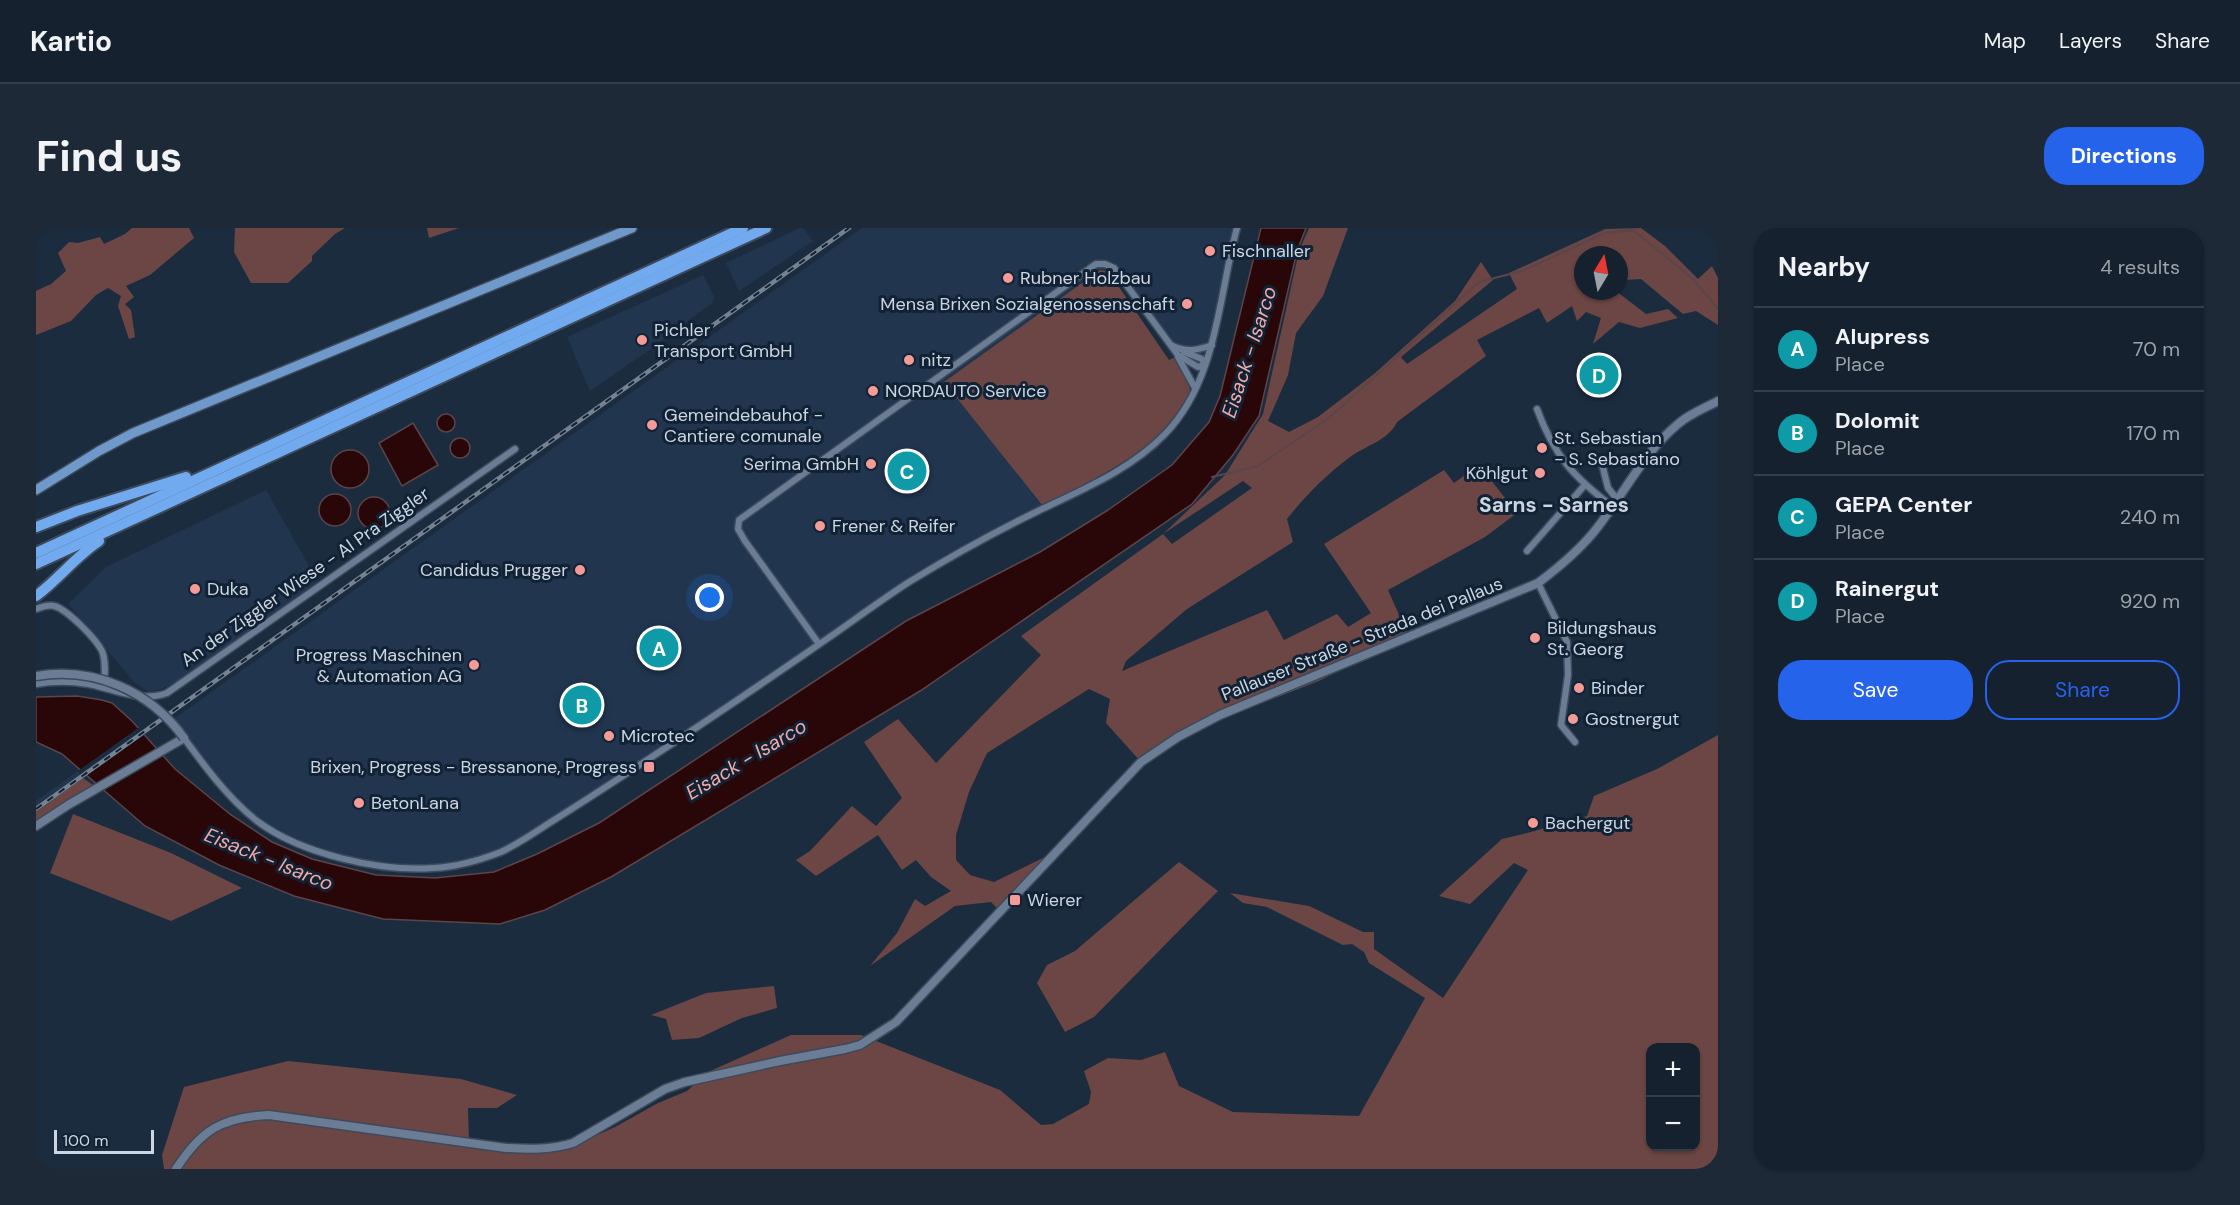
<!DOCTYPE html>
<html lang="en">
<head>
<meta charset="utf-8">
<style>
	body { margin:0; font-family:"DM Sans",sans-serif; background:#1e2937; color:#f1f3f6 }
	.controls { position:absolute; right:18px; bottom:18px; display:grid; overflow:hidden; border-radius:12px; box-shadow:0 2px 4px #0004 }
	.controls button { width:54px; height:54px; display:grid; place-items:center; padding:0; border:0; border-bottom:2px solid #343e4b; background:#15212f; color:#f1f3f6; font:30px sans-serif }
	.compass { position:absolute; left:1538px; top:18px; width:54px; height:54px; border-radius:50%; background:#15212f; box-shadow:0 2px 4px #0004; rotate:10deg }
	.scale { position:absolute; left:18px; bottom:15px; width:100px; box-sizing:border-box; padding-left:6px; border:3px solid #ccd6e3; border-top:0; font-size:16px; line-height:21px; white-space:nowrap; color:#ccd6e3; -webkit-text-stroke:4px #122235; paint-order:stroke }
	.you { position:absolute; left:674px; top:370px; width:21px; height:21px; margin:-15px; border:4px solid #fff; border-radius:50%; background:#1a73e8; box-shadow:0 0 0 9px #1a73e833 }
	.badge { display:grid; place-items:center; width:39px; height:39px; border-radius:50%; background:#2563eb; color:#fff; font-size:20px; font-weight:700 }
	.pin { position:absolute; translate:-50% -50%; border:3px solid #fff; box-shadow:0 2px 6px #0006 }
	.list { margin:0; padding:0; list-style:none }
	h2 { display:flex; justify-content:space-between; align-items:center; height:78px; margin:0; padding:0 24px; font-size:26px }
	h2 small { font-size:20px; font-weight:400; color:#9da3aa }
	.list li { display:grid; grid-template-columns:39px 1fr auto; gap:18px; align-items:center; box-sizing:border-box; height:84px; padding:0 24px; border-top:2px solid #343e4b }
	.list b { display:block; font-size:22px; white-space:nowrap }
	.list p { margin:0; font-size:20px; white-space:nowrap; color:#9da3aa }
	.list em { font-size:20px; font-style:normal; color:#9da3aa }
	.actions { display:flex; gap:12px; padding:18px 24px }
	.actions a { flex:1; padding:14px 0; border:2px solid #2563eb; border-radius:24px; text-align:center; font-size:21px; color:#2563eb }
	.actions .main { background:#2563eb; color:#fff }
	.map { position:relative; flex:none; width:1682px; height:941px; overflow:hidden; border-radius:24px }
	header { display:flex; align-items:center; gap:36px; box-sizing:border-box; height:84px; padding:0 30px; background:#15212f; border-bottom:2px solid #343e4b }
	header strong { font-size:28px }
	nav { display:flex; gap:33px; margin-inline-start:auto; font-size:21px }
	.intro { display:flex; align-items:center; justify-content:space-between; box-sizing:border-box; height:144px; padding:0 36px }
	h1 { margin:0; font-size:42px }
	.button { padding:15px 27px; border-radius:24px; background:#2563eb; color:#fff; font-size:21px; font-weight:700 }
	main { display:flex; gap:36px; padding:0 36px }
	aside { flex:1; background:#15212f; border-radius:24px; box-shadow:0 2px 4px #0004 }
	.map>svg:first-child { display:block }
	.built { fill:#21354e }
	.green { fill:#6b4644; fill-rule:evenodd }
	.water { fill:#290708; stroke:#5a454a; stroke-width:1.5 }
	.pier { fill:#1c2c3f }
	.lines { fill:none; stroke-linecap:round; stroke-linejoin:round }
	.stream { stroke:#5a454a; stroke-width:2 }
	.street-casing { stroke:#3d4a5b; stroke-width:9 }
	.secondary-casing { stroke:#3d4a5b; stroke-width:11 }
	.primary-casing { stroke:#3d4a5b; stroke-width:12 }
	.highway-casing { stroke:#3d4a5b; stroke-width:14 }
	.street { stroke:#6a7d94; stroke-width:6 }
	.secondary { stroke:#6a7d94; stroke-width:8 }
	.primary { stroke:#6f98cb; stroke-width:9 }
	.highway { stroke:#72aaef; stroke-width:10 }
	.rail-casing { stroke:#758292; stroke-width:4.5 }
	.rail { stroke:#122235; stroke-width:2; stroke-dasharray:7; stroke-linecap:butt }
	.secondary-bridge-casing { stroke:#3d4a5b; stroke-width:11; stroke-linecap:butt }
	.secondary-bridge { stroke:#6a7d94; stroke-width:8 }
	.poi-dot { fill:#f59b97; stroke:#122235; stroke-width:2 }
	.labels { text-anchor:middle; stroke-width:6; stroke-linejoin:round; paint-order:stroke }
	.poi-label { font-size:18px; fill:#ccd6e3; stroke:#122235; text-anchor:start }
	.street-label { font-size:18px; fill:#ccd6e3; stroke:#122235 }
	.water-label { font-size:20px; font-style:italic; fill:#f3aaa6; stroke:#122235 }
	.quarter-label { font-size:21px; font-weight:bold; fill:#ccd6e3; stroke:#122235 }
</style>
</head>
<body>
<header>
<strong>Kartio</strong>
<nav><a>Map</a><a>Layers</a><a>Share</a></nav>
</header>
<div class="intro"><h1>Find us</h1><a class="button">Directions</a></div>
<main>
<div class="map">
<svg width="1682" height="941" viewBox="0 0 1682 941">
	<rect width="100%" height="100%" fill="#1c2c3f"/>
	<g class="built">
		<polygon points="764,0 767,0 777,13 703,63 690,35"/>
		<polygon points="826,0 1201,0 1176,117 1163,121 1134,117 1078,43 1064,42 908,154 1008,280 873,354 497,606 443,631 375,641 319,632 256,612 209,583 135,493"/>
		<polygon points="667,47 678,68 676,75 616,120 554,163 531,109"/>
		<polygon points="230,262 282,354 143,454 114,465 99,455 32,376 70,339"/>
		<polygon points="42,543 47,550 0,584 0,573"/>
	</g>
	<g class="green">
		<polygon points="96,0 153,0 158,10 114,47 90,58 98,69 89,76 95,82 99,109 93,111 82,78 85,68 72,60 60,67 35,93 0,107 0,63 15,56 30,43 22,25 33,14 42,15 64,9 68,16 89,6"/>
		<polygon points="199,0 309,0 299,6 276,28 276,33 252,55 215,55 198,24"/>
		<polygon points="391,0 423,0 393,10"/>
		<path d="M 1273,0 L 1312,0 L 1287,68 L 1260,105 L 1252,147 L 1232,193 L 1253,204 L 1282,189 L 1338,146 L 1419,73 L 1445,34 L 1457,52 L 1365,129 L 1371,136 L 1481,61 L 1473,45 L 1569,1 L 1605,0 L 1629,18 L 1662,51 L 1676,38 L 1682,50 L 1682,97 L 1660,83 L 1647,86 L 1605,51 L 1589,52 L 1583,57 L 1583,27 L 1547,27 L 1547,63 L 1580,63 L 1610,86 L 1632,81 L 1642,90 L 1604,100 L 1583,94 L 1557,116 L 1565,90 L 1550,84 L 1541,93 L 1536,78 L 1511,95 L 1503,80 L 1441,112 L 1450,128 L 1361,194 C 1353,212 1329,218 1314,229 C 1290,247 1270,267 1251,291 L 1257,314 L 1151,381 L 1090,433 L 1086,443 L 1231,382 L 1248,412 L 1301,386 L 1312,399 L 1335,385 L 1288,316 L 1408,242 L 1418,255 L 1443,237 L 1481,285 L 1449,309 L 1352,362 L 1373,409 L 1348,419 L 1283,453 L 1175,495 L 1105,534 L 1070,495 L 1074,471 L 1053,461 L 951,525 L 933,564 L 920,607 L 920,632 L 934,647 L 958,654 L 1021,623 L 976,670 L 968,687 L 955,674 L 919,678 L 834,738 L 861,705 L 879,671 L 889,678 L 915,663 L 895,649 L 880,632 L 866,642 L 842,607 L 780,648 L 760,632 L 774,623 L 816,578 L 840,598 L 866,570 L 828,514 L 862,491 L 900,535 L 1005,427 L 985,408 L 1127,306 L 1189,247 L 1227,186 L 1263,23 ZM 1207,253 L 1216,260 L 1136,316 L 1127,306 Z"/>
		<path d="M 1064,42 L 1072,43 L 1133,132 L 1137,130 L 1148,141 L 1154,162 C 1135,217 1056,253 1006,277 L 908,154 Z"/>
		<path d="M 1682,507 L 1682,941 L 128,941 L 126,927 L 148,859 L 252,833 L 425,851 L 481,867 L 461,880 L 432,880 L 433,913 L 503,920 L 541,916 L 579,899 L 622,875 L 651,863 L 672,844 L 755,807 L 825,807 L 964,862 L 1005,897 L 1017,896 L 1053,876 L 1055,864 L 1048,843 L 1072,830 L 1105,832 L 1129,824 L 1143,858 L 1197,884 L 1323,888 L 1389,770 L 1333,735 L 1328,724 L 1316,716 L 1307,717 L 1231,679 L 1207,675 L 1194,665 L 1273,678 L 1327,704 L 1338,704 L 1338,721 L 1407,770 L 1492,642 L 1478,635 L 1434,676 L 1403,668 L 1466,611 L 1495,604 L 1551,588 L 1558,568 L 1621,541 ZM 1614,820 L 1660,820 L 1660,918 L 1614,918 Z"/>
		<polygon points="47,550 60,559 0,598 0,584"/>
		<polygon points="37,586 135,625 206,660 135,693 14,645"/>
		<polygon points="1143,634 1182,663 1058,789 1029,804 1001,755 1011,737 1039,723"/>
		<polygon points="738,758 741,780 706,790 663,810 636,812 630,791 615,787 670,765"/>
	</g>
	<g class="water">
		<polygon points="1225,0 1270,0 1261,23 1223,188 1197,227 1156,276 884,463 575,649 509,682 464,696 347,691 258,668 183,637 109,598 26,526 0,514 0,469 41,468 66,472 76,475 96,493 139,541 195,587 236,614 276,631 340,647 399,650 458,644 501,626 563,595 870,393 1004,324 1072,282 1136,237 1173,194 1184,168"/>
		<circle cx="410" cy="195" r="9"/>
		<polygon points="377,195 402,237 366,258 343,215"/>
		<circle cx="424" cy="220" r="10"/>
		<circle cx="314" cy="241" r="19"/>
		<circle cx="299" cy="282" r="16"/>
		<circle cx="338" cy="285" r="16"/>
	</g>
	<polygon class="pier" points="105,498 111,505 48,549 42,543"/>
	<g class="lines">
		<polyline class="stream" points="1176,249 1222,238 1293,190 1443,54 1486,43 1569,5 1597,2 1657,51 1682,81"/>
		<defs>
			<g id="street">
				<path d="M 1137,118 C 1151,125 1162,122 1176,117"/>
				<polyline points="1148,124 1166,131 1168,136"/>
				<polyline points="1142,129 1159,160"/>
				<path d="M 1501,181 C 1518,227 1537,249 1576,278"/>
				<polyline points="1565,232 1572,260 1581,271"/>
				<polyline points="1491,323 1548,258"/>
				<polyline points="1502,355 1531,414 1532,447 1525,497 1539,514"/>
				<path d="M 0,381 C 6,379 12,376 18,378 C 31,381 60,411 66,423 C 70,433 69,445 68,456"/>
				<polyline points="783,416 709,313 702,301 703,292 1060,36 1069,36 1078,40 1142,127 1162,139 1169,137"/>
				<path d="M 0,456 C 17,453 35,453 52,456 C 79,461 104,475 131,465 L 479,221"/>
				<path d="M 148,510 C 170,540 192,570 221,593 C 265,626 344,644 398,640 C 420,639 444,632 465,624 C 484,615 501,603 518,592 C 547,574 576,555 605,536 C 665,497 724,457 782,417 C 813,396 842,374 873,354 C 914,329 957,305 1000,284 C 1045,262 1093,243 1129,206 C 1182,151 1182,69 1201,0"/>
			</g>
			<g id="secondary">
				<polyline points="0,598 32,577 148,510"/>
				<path d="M 140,941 C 165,902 186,889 233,887 L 470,920 C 494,921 514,922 537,915 L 629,861 L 649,854 L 744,833 L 809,821 L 824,817 L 860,794 L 1105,534 L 1142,509 L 1184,487 L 1502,355 C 1522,340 1541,324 1557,305 C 1586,270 1606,226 1642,196 C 1653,186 1669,180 1682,173"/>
			</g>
			<polyline id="primary" points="0,262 63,223 97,205 596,0"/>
			<g id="highway">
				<polyline points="0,299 41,283 150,249"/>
				<polyline points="0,325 707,0"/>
				<polyline points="0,336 730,0"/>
				<path d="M 0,368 C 23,351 39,329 63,313"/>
			</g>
		</defs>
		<use href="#street" class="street-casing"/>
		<use href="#secondary" class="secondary-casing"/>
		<use href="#primary" class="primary-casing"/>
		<use href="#highway" class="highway-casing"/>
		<use href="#street" class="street"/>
		<use href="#secondary" class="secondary"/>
		<use href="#primary" class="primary"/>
		<use href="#highway" class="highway"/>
		<defs>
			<polyline id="rail" points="0,581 813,0"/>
		</defs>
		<use href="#rail" class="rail-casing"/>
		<use href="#rail" class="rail"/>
		<defs>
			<path id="secondary-bridge" d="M 0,448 C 58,438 114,463 148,510"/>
		</defs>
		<use href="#secondary-bridge" class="secondary-bridge-casing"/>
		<use href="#secondary-bridge" class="secondary-bridge"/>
	</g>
	<g class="poi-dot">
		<circle cx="1174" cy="23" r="6"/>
		<circle cx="972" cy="50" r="6"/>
		<circle cx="1151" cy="76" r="6"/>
		<circle cx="606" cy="112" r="6"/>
		<circle cx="873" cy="132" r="6"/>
		<circle cx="837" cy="163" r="6"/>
		<circle cx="616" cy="197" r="6"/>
		<circle cx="1506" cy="220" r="6"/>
		<circle cx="835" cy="236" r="6"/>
		<circle cx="1504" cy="245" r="6"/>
		<circle cx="784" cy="298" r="6"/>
		<circle cx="544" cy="342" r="6"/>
		<circle cx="159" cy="361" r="6"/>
		<circle cx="1499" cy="410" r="6"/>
		<circle cx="438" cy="437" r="6"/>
		<circle cx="1543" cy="460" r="6"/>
		<circle cx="1537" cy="491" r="6"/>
		<circle cx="573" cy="508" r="6"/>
		<rect x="607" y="533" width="12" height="12" rx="3"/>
		<circle cx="323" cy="575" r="6"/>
		<circle cx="1497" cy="595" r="6"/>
		<rect x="973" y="666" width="12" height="12" rx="3"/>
	</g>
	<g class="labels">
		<g class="poi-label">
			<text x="1186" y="29">Fischnaller</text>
			<text x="984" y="56">Rubner Holzbau</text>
			<text x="1139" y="82" text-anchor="end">Mensa Brixen Sozialgenossenschaft</text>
			<text x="618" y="108">Pichler<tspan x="618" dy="21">Transport GmbH</tspan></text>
			<text x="885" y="138">nitz</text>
			<text x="849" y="169">NORDAUTO Service</text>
			<text x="628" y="193">Gemeindebauhof -<tspan x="628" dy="21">Cantiere comunale</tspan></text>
			<text x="1518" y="216">St. Sebastian<tspan x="1518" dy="21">- S. Sebastiano</tspan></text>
			<text x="823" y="242" text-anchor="end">Serima GmbH</text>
			<text x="1492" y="251" text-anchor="end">Köhlgut</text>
			<text x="796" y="304">Frener &amp; Reifer</text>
			<text x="532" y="348" text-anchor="end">Candidus Prugger</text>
			<text x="171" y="367">Duka</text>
			<text x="1511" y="406">Bildungshaus<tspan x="1511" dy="21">St. Georg</tspan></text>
			<text x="426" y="433" text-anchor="end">Progress Maschinen<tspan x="426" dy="21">&amp; Automation AG</tspan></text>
			<text x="1555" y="466">Binder</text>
			<text x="1549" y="497">Gostnergut</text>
			<text x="585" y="514">Microtec</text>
			<text x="601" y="545" text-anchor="end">Brixen, Progress - Bressanone, Progress</text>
			<text x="335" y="581">BetonLana</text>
			<text x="1509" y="601">Bachergut</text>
			<text x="991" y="678">Wierer</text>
		</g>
		<g class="street-label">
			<text transform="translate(269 349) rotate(-35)" y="6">An der Ziggler Wiese - Al Pra Ziggler</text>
			<text transform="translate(1326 411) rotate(-22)" y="6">Pallauser Straße - Strada dei Pallaus</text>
		</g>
		<g class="water-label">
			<text transform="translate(1213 124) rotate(-72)" y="7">Eisack - Isarco</text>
			<text transform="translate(710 531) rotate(-31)" y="7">Eisack - Isarco</text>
			<text transform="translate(233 631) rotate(22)" y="7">Eisack - Isarco</text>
		</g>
		<g class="quarter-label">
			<text x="1518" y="284">Sarns - Sarnes</text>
		</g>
	</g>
</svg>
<div class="controls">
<button>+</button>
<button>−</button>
</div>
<svg class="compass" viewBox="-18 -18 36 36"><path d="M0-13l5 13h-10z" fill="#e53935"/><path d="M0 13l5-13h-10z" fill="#9da3aa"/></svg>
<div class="scale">100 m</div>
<div class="you"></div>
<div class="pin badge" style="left:623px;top:420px;background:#0f9aa8">A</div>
<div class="pin badge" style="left:546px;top:477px;background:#0f9aa8">B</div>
<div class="pin badge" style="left:871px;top:243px;background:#0f9aa8">C</div>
<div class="pin badge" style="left:1563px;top:147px;background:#0f9aa8">D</div>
</div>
<aside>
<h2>Nearby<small>4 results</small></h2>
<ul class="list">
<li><span class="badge" style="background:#0f9aa8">A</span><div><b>Alupress</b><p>Place</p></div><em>70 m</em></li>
<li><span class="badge" style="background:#0f9aa8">B</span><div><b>Dolomit</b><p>Place</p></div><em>170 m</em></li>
<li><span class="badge" style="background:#0f9aa8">C</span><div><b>GEPA Center</b><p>Place</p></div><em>240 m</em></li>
<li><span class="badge" style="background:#0f9aa8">D</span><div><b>Rainergut</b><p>Place</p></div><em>920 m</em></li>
</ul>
<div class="actions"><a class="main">Save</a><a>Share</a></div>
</aside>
</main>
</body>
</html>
